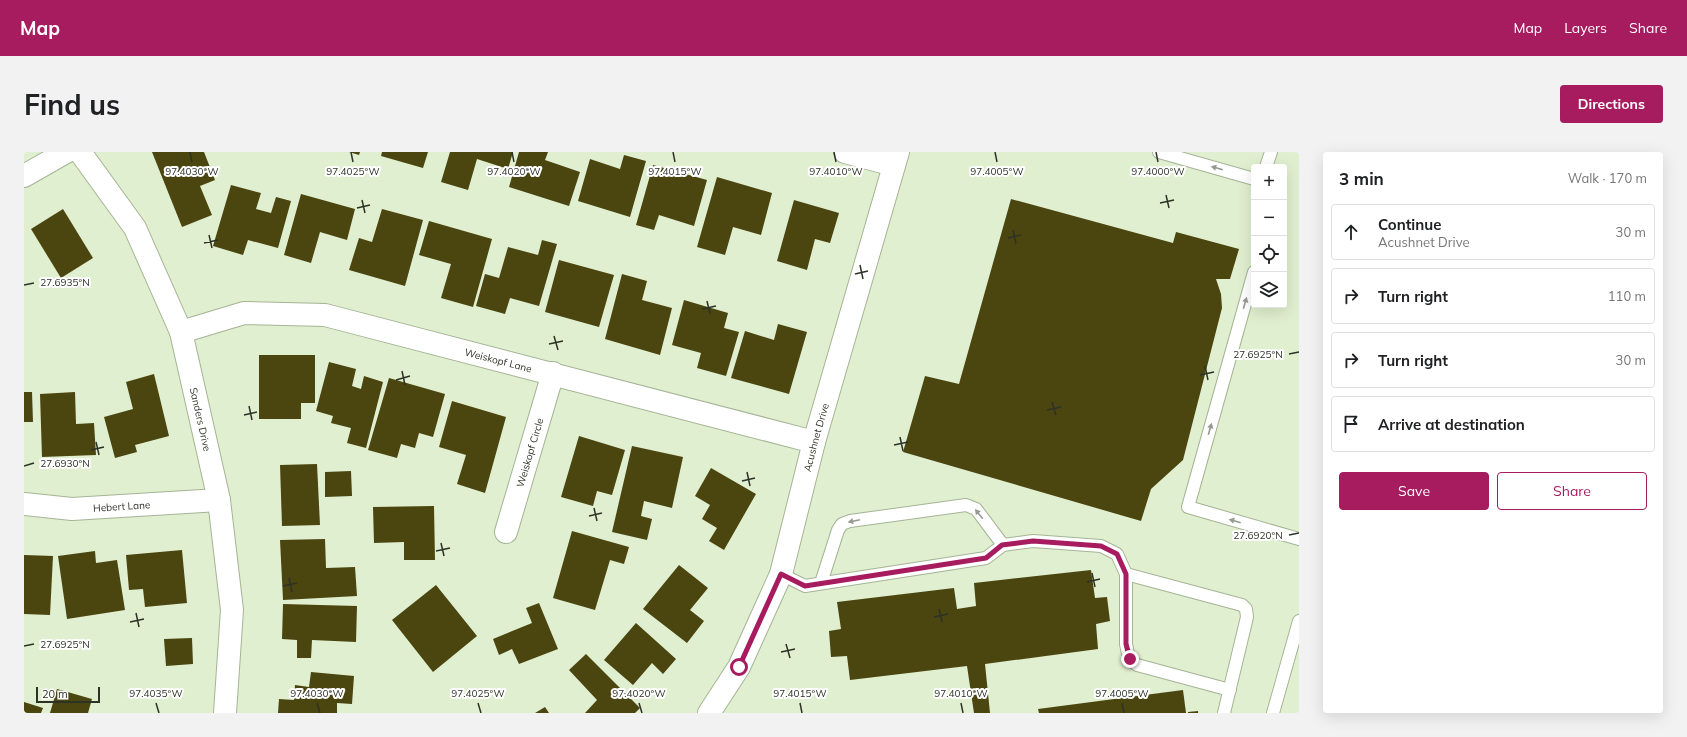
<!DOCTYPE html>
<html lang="en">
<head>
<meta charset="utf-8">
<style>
	body { margin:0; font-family:Mulish,sans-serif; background:#f2f2f2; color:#202124 }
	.controls { position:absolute; right:12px; top:12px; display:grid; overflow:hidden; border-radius:4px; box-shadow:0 4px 16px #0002 }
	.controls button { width:36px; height:36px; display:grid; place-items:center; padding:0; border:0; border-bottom:1px solid #e0e0e0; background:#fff; color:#202124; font:20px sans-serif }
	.scale { position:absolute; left:12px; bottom:10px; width:64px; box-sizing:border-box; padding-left:4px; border:2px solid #2d3226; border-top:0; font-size:11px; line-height:14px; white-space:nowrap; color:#2d3226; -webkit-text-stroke:3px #fff; paint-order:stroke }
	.stop { position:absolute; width:12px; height:12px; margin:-9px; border:3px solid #a71b5f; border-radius:50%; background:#fff }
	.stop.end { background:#a71b5f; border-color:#fff; box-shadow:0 1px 4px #0008 }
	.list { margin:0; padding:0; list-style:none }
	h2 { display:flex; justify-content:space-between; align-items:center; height:52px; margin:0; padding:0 16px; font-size:17px }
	h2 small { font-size:13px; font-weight:400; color:#757577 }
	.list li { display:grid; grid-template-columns:26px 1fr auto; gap:12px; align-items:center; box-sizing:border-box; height:56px; margin:0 8px 8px; padding:0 8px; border:1px solid #e0e0e0; border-radius:4px }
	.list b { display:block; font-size:15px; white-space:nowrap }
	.list p { margin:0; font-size:13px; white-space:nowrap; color:#757577 }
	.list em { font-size:13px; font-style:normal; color:#757577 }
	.actions { display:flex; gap:8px; padding:12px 16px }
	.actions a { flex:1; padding:9px 0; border:1px solid #a71b5f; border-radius:4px; text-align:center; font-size:14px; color:#a71b5f }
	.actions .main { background:#a71b5f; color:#fff }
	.icon { flex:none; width:22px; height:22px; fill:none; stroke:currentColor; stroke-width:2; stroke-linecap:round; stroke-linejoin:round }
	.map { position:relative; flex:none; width:1275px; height:561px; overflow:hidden; border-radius:4px }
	header { display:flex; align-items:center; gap:24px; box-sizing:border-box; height:56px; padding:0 20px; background:#a71b5f; color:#fff }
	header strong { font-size:19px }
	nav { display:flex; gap:22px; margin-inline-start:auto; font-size:14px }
	.intro { display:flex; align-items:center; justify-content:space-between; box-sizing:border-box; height:96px; padding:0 24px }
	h1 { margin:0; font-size:28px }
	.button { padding:10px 18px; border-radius:4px; background:#a71b5f; color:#fff; font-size:14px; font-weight:700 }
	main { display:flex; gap:24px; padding:0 24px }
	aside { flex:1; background:#fff; border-radius:4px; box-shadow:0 4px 16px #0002 }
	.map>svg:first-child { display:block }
	.building { fill:#4b4510 }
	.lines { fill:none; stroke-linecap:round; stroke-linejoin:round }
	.service-casing { stroke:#a5b495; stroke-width:14 }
	.minor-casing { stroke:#a5b495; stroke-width:24 }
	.tertiary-casing { stroke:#a5b495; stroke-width:24 }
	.service { stroke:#fff; stroke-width:12 }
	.minor { stroke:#fff; stroke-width:22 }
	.tertiary { stroke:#fff; stroke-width:22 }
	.oneway { fill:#969892 }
	.route { stroke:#a71b5f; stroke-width:5 }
	.ticks { fill:none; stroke:#2d3226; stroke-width:1.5 }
	.labels { text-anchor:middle; stroke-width:4; stroke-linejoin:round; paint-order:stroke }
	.street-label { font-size:10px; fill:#2d3226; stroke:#fff }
	.ticks-label { font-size:10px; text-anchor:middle; fill:#2d3226; stroke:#fff; stroke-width:4; stroke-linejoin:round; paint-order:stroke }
</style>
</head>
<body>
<header>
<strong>Map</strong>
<nav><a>Map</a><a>Layers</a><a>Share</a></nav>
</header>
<div class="intro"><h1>Find us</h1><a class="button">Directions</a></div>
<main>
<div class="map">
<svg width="1275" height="561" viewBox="0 0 1275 561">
	<rect width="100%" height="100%" fill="#e0efcf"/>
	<g class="building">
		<polygon points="128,0 180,0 191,28 176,34 188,63 158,75"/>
		<polygon points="325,0 336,0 335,3"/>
		<polygon points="358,0 404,0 399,16 357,4"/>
		<polygon points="426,0 489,0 484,17 453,7 444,38 417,30"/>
		<polygon points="495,0 524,0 521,8 556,20 545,54 485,35"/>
		<polygon points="600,3 622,9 606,65 554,49 566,7 596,17"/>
		<polygon points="629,13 683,28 670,74 635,63 630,78 612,73"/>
		<polygon points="693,25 748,41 737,83 709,75 701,103 673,95"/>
		<polygon points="207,33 237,41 232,57 247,61 252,45 267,49 254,96 224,88 219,103 189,94"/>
		<polygon points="277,42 331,57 323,88 296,80 287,111 260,103"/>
		<polygon points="987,47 1149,91 1152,80 1215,97 1206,127 1192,127 1197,142 1198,156 1159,308 1127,337 1117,369 879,300 901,224 935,232"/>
		<polygon points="770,48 815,61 806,91 791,87 783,118 753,109"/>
		<polygon points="39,57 69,106 37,126 7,77"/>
		<polygon points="358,57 399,68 381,134 325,118 335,86 348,90"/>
		<polygon points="405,69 468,87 449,155 417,146 427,112 395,103"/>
		<polygon points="518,88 533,92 515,154 486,146 481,162 452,154 461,122 475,126 484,95 514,103"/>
		<polygon points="535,108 590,123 575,175 521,160"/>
		<polygon points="598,122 623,129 618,148 648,156 636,203 581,187"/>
		<polygon points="660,148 704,161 700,176 715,180 702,224 673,216 677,201 648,193"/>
		<polygon points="754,172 783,180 765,242 707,226 721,179 750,188"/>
		<polygon points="235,203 291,203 291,251 277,251 277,267 235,267"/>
		<polygon points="305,210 332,217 328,234 337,237 340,224 359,230 342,296 323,291 327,276 307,271 309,264 292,259"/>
		<polygon points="130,222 145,284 111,293 113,300 91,306 80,265 109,257 102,230"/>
		<polygon points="365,226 421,242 409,285 395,281 391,296 377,292 373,306 344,298"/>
		<polygon points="0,240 8,240 9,270 0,270"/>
		<polygon points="51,240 52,272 70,271 72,303 18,305 16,242"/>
		<polygon points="428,249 482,265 461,341 433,332 442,303 415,295"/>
		<polygon points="555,284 601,298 588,343 573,339 569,354 537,345"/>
		<polygon points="608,294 659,305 648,356 620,349 617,364 628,367 623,388 588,380"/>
		<polygon points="293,312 296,373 258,374 256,313"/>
		<polygon points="687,316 732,342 700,398 685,389 693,376 678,367 686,353 671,344"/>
		<polygon points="327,319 328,344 301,345 301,320"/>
		<polygon points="410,354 411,408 380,408 380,390 350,391 349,355"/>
		<polygon points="548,379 605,395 600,412 586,408 571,458 529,446"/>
		<polygon points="301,387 302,416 331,415 333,444 259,448 256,388"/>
		<polygon points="158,398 163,451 121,455 119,437 105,438 102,403"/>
		<polygon points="71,399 72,411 93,408 101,458 43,467 34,404"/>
		<polygon points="0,403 29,404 26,463 0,462"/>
		<polygon points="655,413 684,436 666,458 680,469 663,491 619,457"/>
		<polygon points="1067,418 1071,446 1083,445 1086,469 1072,472 1074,497 961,512 966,561 950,561 943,514 826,528 823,504 807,505 805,479 817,477 813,450 930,436 933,457 952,454 950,431"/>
		<polygon points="412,433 453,484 409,520 368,468"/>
		<polygon points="515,451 534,497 495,512 488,497 475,503 469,487 508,471 502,456"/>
		<polygon points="259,452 333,454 332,490 288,488 287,506 273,506 273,488 258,487"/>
		<polygon points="612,471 652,507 639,522 628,511 609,533 580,508"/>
		<polygon points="168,486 169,512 142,514 140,487"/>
		<polygon points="562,502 616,556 611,561 561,561 573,548 545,518"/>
		<polygon points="287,520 330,524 328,552 313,551 313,561 254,561 255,547 270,548 271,533 285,535"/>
		<polygon points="33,537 68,547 64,561 26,561"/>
		<polygon points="1159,538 1162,561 1015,561 1014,557"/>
		<polygon points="0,550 19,556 17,561 0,561"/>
		<polygon points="521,555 525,561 511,561"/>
		<polygon points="1174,559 1174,561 1164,561 1164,560"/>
	</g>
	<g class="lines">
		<defs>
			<g id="service">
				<polyline points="1135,0 1230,27"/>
				<polyline points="1242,15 1247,0"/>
				<polyline points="1230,120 1164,355 1275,387"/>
				<polyline points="757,422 781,434 962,406 979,393 1009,389 1077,394 1093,402 1102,422 1218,453 1222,457 1223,465 1200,561"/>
				<polyline points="1102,422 1102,492 1105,507 1113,513 1206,538"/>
				<polyline points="797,431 814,378 818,372 826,369 942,353 952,357 979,393"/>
				<polyline points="1249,561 1275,469"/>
			</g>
			<g id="minor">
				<polyline points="821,0 870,13"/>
				<polyline points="0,24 42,0"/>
				<path id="s1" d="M 157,180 L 220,161 L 301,163 L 790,290"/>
				<path id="s2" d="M 0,352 L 48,357 L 195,348"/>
				<path id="s3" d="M 482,380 L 529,221"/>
			</g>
			<g id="tertiary">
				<path id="s4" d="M 56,0 L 111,76 L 157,180 L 195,348 L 208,458 L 201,561"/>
				<path id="s5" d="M 685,561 L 715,515 L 757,422 L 790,290 L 874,0"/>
			</g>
		</defs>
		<use href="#service" class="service-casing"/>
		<use href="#minor" class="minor-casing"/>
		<use href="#tertiary" class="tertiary-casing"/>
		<use href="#service" class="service"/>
		<use href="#minor" class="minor"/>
		<use href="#tertiary" class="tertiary"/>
	</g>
	<defs><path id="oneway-solid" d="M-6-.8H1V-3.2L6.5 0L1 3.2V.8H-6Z"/></defs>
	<g class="oneway">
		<use href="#oneway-solid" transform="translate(1193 16) rotate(-164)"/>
		<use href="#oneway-solid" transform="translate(1221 151) rotate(-74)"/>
		<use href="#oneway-solid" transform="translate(1186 277) rotate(-74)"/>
		<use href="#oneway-solid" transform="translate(955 362) rotate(-129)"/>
		<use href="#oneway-solid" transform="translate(830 369) rotate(168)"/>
		<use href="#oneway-solid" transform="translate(1211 369) rotate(-164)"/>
	</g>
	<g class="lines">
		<polyline class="route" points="715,515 757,422 781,434 962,406 978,393 1009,389 1077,394 1093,402 1102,422 1102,492 1106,507"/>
	</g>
	<path class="ticks" d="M 166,0 L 168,10M 327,0 L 329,10M 488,0 L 490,10M 649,0 L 651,10M 810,0 L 812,10M 971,0 L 973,10M 1132,0 L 1134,10M 1142,43 L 1145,56M 338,48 L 341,61M 1136,51 L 1150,48M 333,56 L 346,53M 989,78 L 992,92M 185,83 L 188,96M 984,86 L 997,83M 180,91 L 194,88M 836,113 L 839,127M 831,122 L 844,119M 0,133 L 10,131M 683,149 L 686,162M 678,157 L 692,154M 530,184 L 534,198M 525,192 L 539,189M 1265,202 L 1275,200M 1181,214 L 1184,228M 378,219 L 381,233M 1176,223 L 1190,220M 372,228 L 386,224M 1028,250 L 1032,263M 225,254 L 228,268M 1023,258 L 1037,255M 220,263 L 233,260M 876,285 L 879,299M 72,290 L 75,303M 870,293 L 884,290M 67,298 L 80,295M 0,314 L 10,311M 723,320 L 726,334M 718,329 L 731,326M 570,356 L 573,369M 565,364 L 578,361M 1265,383 L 1275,381M 417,391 L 420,404M 412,399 L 426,396M 1068,421 L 1071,435M 265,426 L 268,440M 1063,430 L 1076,427M 259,434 L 273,431M 915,457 L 918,470M 112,461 L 115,475M 910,465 L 924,462M 106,470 L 120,467M 762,492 L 766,506M 0,494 L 10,492M 757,500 L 771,497M 132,551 L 135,561M 293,551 L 296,561M 454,551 L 457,561M 615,551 L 618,561M 776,551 L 778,561M 937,551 L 939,561M 1098,551 L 1100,561"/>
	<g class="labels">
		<g class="street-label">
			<text dy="4" stroke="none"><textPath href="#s1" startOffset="326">Weiskopf Lane</textPath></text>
			<text dy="4" stroke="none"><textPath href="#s4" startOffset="297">Sanders Drive</textPath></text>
			<text dy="4" stroke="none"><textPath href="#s5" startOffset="298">Acushnet Drive</textPath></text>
			<text dy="4" stroke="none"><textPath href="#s3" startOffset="83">Weiskopf Circle</textPath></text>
			<text dy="4" stroke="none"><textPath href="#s2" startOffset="98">Hebert Lane</textPath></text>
		</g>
	</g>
	<g class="ticks-label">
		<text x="168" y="23">97.4030°W</text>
		<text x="329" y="23">97.4025°W</text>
		<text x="490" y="23">97.4020°W</text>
		<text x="651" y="23">97.4015°W</text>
		<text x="812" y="23">97.4010°W</text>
		<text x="973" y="23">97.4005°W</text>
		<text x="1134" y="23">97.4000°W</text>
		<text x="41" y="134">27.6935°N</text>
		<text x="1234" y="206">27.6925°N</text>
		<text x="41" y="315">27.6930°N</text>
		<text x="1234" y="387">27.6920°N</text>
		<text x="41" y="496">27.6925°N</text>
		<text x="132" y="545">97.4035°W</text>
		<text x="293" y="545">97.4030°W</text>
		<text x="454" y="545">97.4025°W</text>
		<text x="615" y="545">97.4020°W</text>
		<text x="776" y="545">97.4015°W</text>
		<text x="937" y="545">97.4010°W</text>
		<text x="1098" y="545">97.4005°W</text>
	</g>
</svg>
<div class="controls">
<button>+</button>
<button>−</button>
<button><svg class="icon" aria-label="locate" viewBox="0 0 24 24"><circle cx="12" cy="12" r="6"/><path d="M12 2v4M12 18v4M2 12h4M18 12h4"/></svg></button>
<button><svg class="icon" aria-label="layers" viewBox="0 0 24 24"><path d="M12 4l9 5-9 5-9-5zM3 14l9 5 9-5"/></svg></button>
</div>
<div class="scale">20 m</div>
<div class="stop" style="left:715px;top:515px"></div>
<div class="stop end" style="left:1106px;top:507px"></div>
</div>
<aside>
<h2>3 min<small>Walk · 170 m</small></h2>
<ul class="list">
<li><svg class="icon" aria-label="ahead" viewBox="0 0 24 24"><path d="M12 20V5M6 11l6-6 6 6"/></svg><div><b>Continue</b><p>Acushnet Drive</p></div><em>30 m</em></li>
<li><svg class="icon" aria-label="right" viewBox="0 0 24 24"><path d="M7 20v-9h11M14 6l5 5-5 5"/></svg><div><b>Turn right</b></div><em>110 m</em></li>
<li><svg class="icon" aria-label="right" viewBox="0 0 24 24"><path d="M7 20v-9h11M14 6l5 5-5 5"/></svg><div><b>Turn right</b></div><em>30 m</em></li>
<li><svg class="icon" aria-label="arrive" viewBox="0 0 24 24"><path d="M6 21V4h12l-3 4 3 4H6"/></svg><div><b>Arrive at destination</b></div></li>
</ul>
<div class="actions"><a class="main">Save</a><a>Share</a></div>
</aside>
</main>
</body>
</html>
